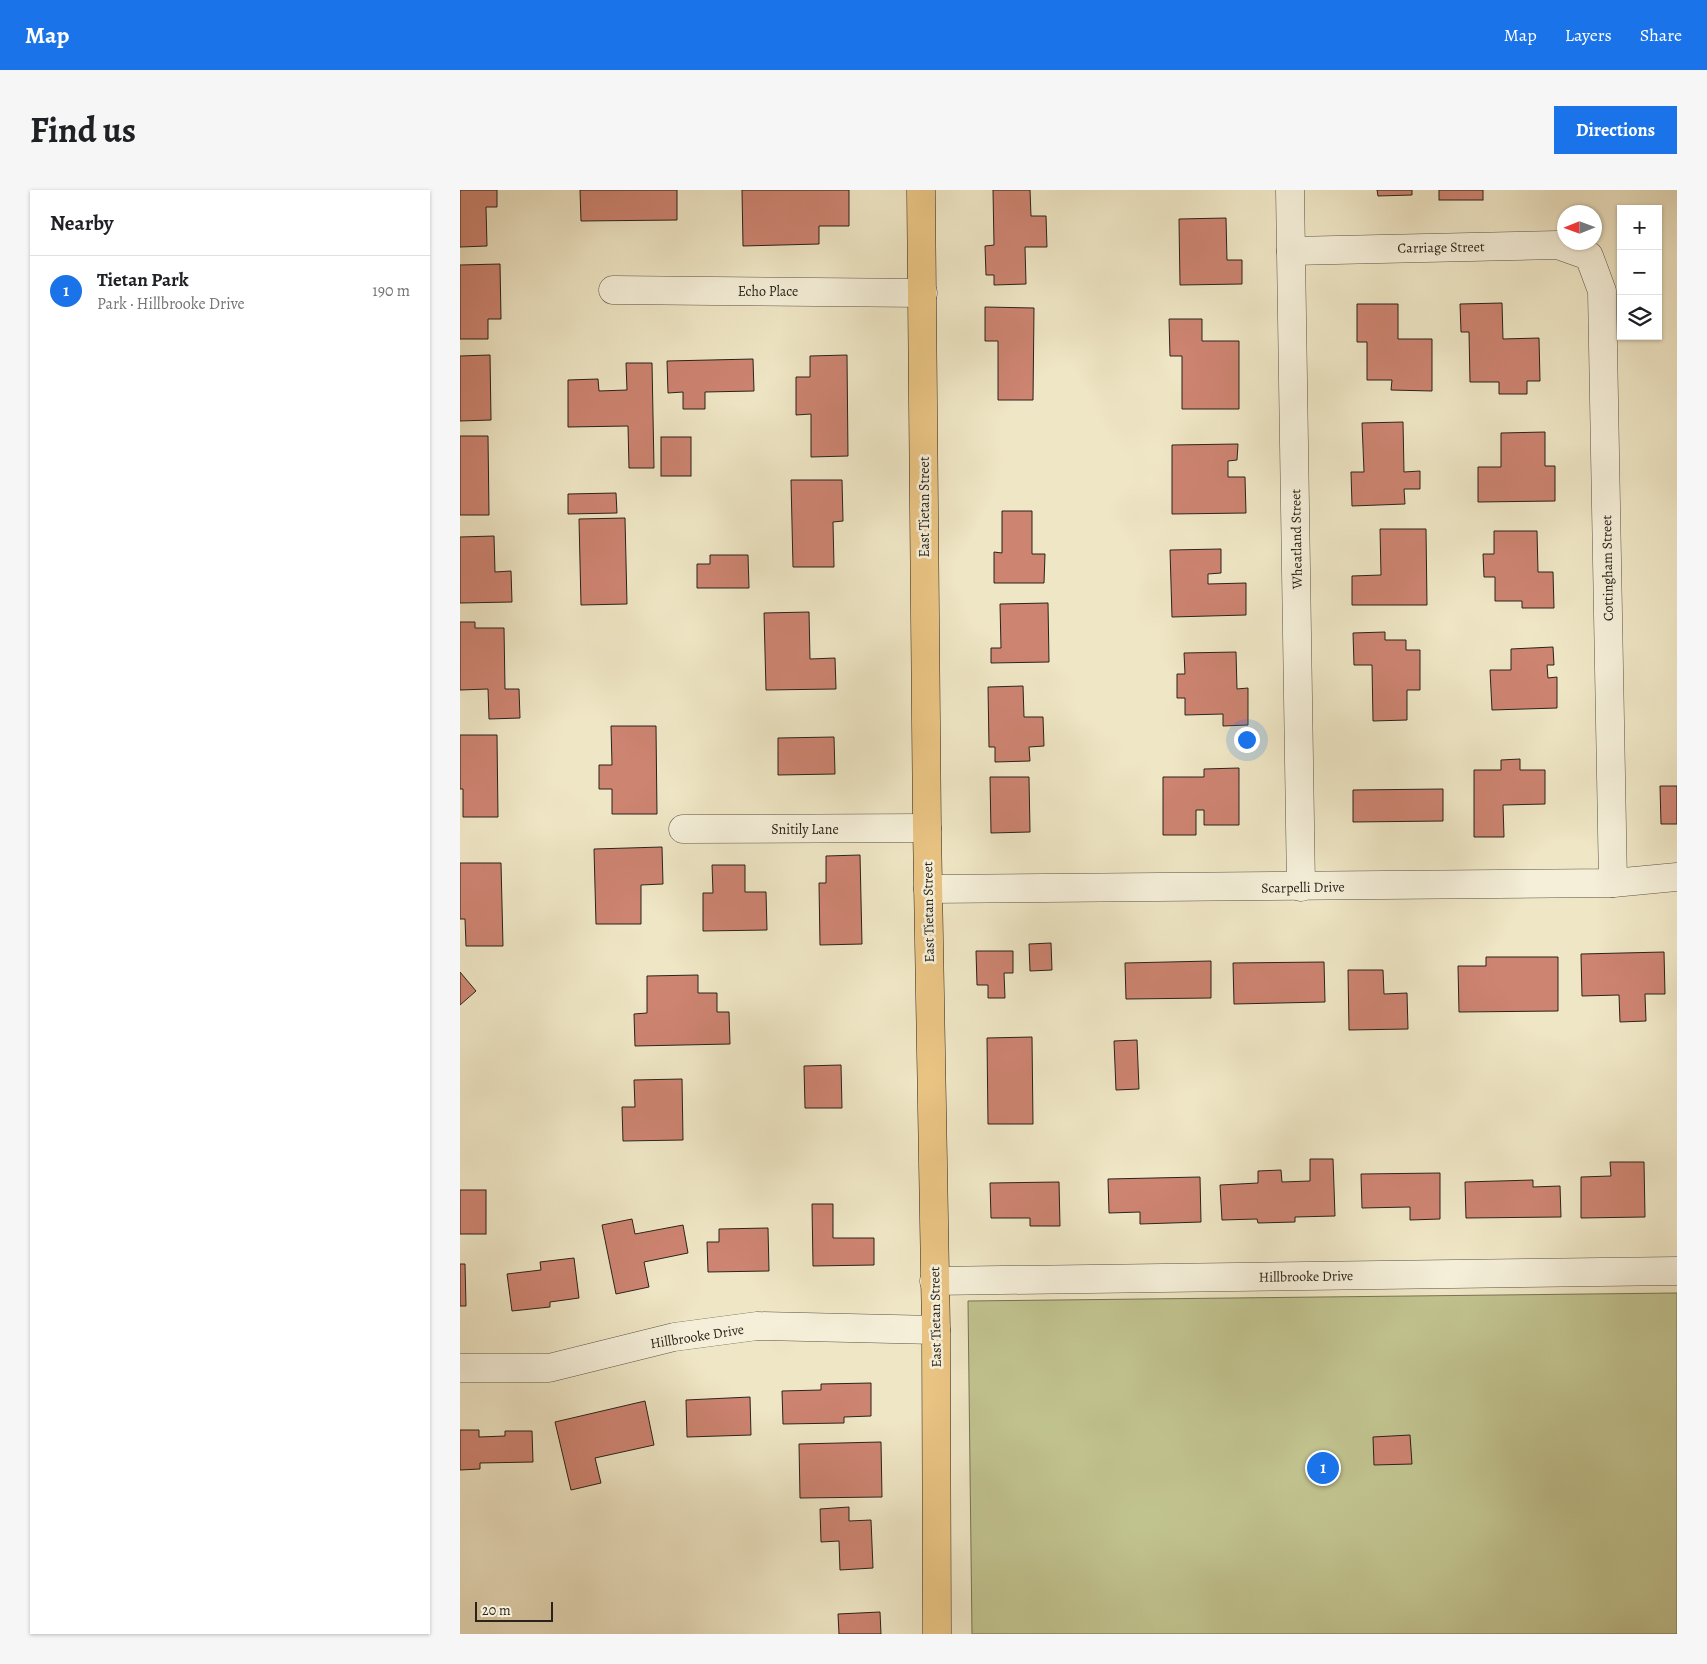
<!DOCTYPE html>
<html lang="en">
<head>
<meta charset="utf-8">
<style>
	body { margin:0; font-family:Alegreya,serif; background:#f6f6f6; color:#202124 }
	.controls { position:absolute; right:15px; top:15px; display:grid; overflow:hidden; border-radius:0px; box-shadow:0 1px 4px #0004 }
	.controls button { width:45px; height:45px; display:grid; place-items:center; padding:0; border:0; border-bottom:1px solid #e0e0e0; background:#fff; color:#202124; font:25px sans-serif }
	.compass { position:absolute; left:1097px; top:15px; width:45px; height:45px; border-radius:50%; background:#fff; box-shadow:0 1px 4px #0004; rotate:269deg }
	.scale { position:absolute; left:15px; bottom:12px; width:78px; box-sizing:border-box; padding-left:5px; border:2px solid #2b231a; border-top:0; font-size:14px; line-height:18px; white-space:nowrap; color:#2b231a; -webkit-text-stroke:4px #f5efd9; paint-order:stroke }
	.you { position:absolute; left:786px; top:549px; width:18px; height:18px; margin:-12px; border:4px solid #fff; border-radius:50%; background:#1a73e8; box-shadow:0 0 0 8px #1a73e833 }
	.badge { display:grid; place-items:center; width:32px; height:32px; border-radius:50%; background:#1a73e8; color:#fff; font-size:16px; font-weight:700 }
	.pin { position:absolute; translate:-50% -50%; border:2px solid #fff; box-shadow:0 1px 5px #0006 }
	.list { margin:0; padding:0; list-style:none }
	h2 { display:flex; justify-content:space-between; align-items:center; height:65px; margin:0; padding:0 20px; font-size:21px }
	h2 small { font-size:16px; font-weight:400; color:#757577 }
	.list li { display:grid; grid-template-columns:32px 1fr auto; gap:15px; align-items:center; box-sizing:border-box; height:70px; padding:0 20px; border-top:1px solid #e0e0e0 }
	.list b { display:block; font-size:19px; white-space:nowrap }
	.list p { margin:0; font-size:16px; white-space:nowrap; color:#757577 }
	.list em { font-size:16px; font-style:normal; color:#757577 }
	.icon { flex:none; width:28px; height:28px; fill:none; stroke:currentColor; stroke-width:2; stroke-linecap:round; stroke-linejoin:round }
	.map { position:relative; flex:none; width:1217px; height:1444px; overflow:hidden; border-radius:0px }
	header { display:flex; align-items:center; gap:30px; box-sizing:border-box; height:70px; padding:0 25px; background:#1a73e8; color:#fff }
	header strong { font-size:24px }
	nav { display:flex; gap:28px; margin-inline-start:auto; font-size:18px }
	.intro { display:flex; align-items:center; justify-content:space-between; box-sizing:border-box; height:120px; padding:0 30px }
	h1 { margin:0; font-size:35px }
	.button { padding:12px 22px; border-radius:0px; background:#1a73e8; color:#fff; font-size:18px; font-weight:700 }
	main { display:flex; gap:30px; padding:0 30px }
	aside { flex:1; background:#fff; border-radius:0px; box-shadow:0 1px 4px #0004 }
	.map>svg:first-child { display:block }
	.green { fill:#c1c38f; stroke:#767354 }
	.building { fill:#cd8471; stroke:#2b231a }
	.lines { fill:none; stroke-linecap:round; stroke-linejoin:round }
	.minor-casing { stroke:#5c5445; stroke-width:29 }
	.major-casing { stroke:#2b231a; stroke-width:29 }
	.minor { stroke:#f5efd9; stroke-width:28 }
	.major { stroke:#e8c382; stroke-width:28 }
	.labels { text-anchor:middle; stroke-width:5; stroke-linejoin:round; paint-order:stroke }
	.street-label { font-size:14px; fill:#2b231a; stroke:#f5efd9 }
</style>
</head>
<body>
<header>
<strong>Map</strong>
<nav><a>Map</a><a>Layers</a><a>Share</a></nav>
</header>
<div class="intro"><h1>Find us</h1><a class="button">Directions</a></div>
<main>
<aside>
<h2>Nearby<small></small></h2>
<ul class="list">
<li><span class="badge">1</span><div><b>Tietan Park</b><p>Park · Hillbrooke Drive</p></div><em>190 m</em></li>
</ul>
</aside>
<div class="map">
<svg width="1217" height="1444" viewBox="0 0 1217 1444">
	<rect width="100%" height="100%" fill="#efe6c5"/>
	<filter id="stains"><feTurbulence type="fractalNoise" baseFrequency=".004" numOctaves="4"/><feColorMatrix values="0 0 0 0 .2 0 0 0 0 .09 0 0 0 0 .02 0 0 0 .5 -.17"/></filter>
	<radialGradient id="worn" r=".72"><stop offset=".6" stop-color="#630" stop-opacity="0"/><stop offset="1" stop-color="#630" stop-opacity=".3"/></radialGradient>
	<polygon class="green" points="1217,1103 1217,1444 512,1444 508,1111"/>
	<g class="building">
		<polygon points="0,0 37,0 37,17 26,17 27,56 0,57"/>
		<polygon points="120,0 217,0 217,30 121,31"/>
		<polygon points="282,0 389,0 389,36 359,36 359,54 283,56"/>
		<polygon points="533,0 570,0 571,26 586,26 587,57 565,57 566,94 534,95 534,85 526,85 525,56 534,55"/>
		<polygon points="917,0 952,0 952,5 918,6"/>
		<rect x="979" y="0" width="44" height="10"/>
		<polygon points="766,28 767,70 782,70 782,94 720,95 719,29"/>
		<polygon points="40,74 41,129 28,129 28,149 0,149 0,75"/>
		<polygon points="1042,113 1043,149 1079,148 1080,191 1067,191 1067,204 1039,204 1039,192 1010,192 1009,142 1001,142 1000,114"/>
		<polygon points="897,114 938,114 938,149 972,149 972,201 931,200 932,190 907,190 907,152 897,152"/>
		<polygon points="525,117 574,118 573,210 538,210 538,151 525,151"/>
		<polygon points="709,129 742,129 742,151 779,151 779,219 722,219 722,166 710,166"/>
		<polygon points="30,165 31,230 0,231 0,166"/>
		<polygon points="387,165 388,266 351,267 351,224 336,225 336,187 350,187 350,166"/>
		<polygon points="293,169 294,201 245,202 245,219 223,219 223,202 208,203 207,171"/>
		<polygon points="166,173 192,173 194,278 169,278 168,236 108,237 108,190 138,189 139,201 167,200"/>
		<polygon points="943,232 944,282 960,281 960,299 944,299 945,314 892,316 891,282 904,282 902,233"/>
		<polygon points="1085,242 1085,276 1095,276 1095,311 1018,312 1018,277 1041,277 1041,243"/>
		<polygon points="0,246 28,246 29,325 0,325"/>
		<rect x="201" y="247" width="30" height="39"/>
		<polygon points="778,254 777,270 768,271 768,287 785,287 786,323 712,324 712,255"/>
		<polygon points="331,290 382,290 383,331 373,332 374,377 333,377"/>
		<polygon points="156,303 157,323 108,324 108,304"/>
		<polygon points="542,321 572,321 572,364 585,364 584,393 534,393 534,362 542,363"/>
		<polygon points="165,328 167,414 121,415 119,329"/>
		<polygon points="920,339 966,339 967,415 892,415 892,386 921,385"/>
		<polygon points="1034,341 1077,341 1078,382 1093,382 1094,418 1062,418 1062,411 1035,411 1035,387 1024,387 1023,364 1034,364"/>
		<polygon points="34,346 35,382 51,381 52,412 0,413 0,347"/>
		<polygon points="761,359 761,383 748,384 748,394 786,393 786,425 712,427 710,360"/>
		<polygon points="250,365 288,365 289,398 237,398 237,374 250,374"/>
		<polygon points="588,413 589,472 531,473 531,458 541,458 540,414"/>
		<polygon points="349,422 350,469 375,468 376,499 306,500 304,423"/>
		<polygon points="0,432 15,432 15,438 44,438 45,499 59,499 60,528 29,529 28,499 0,500"/>
		<polygon points="925,442 925,450 946,450 946,460 960,460 960,500 947,500 947,530 913,531 912,475 894,475 893,443"/>
		<polygon points="1093,457 1094,475 1087,475 1088,488 1097,487 1097,518 1032,520 1030,480 1051,480 1051,459"/>
		<polygon points="776,462 777,499 788,498 788,535 763,536 763,524 725,525 725,508 717,508 717,484 725,484 724,463"/>
		<polygon points="563,496 564,527 583,527 584,556 569,557 570,571 535,572 535,557 529,557 528,497"/>
		<polygon points="151,536 196,536 197,624 152,624 152,599 139,599 139,575 152,575"/>
		<polygon points="0,545 37,545 38,627 3,627 3,599 0,599"/>
		<polygon points="374,547 375,584 318,585 318,548"/>
		<polygon points="1060,569 1060,580 1085,580 1085,614 1043,615 1044,647 1014,647 1014,580 1041,580 1041,570"/>
		<polygon points="779,578 779,635 744,635 744,620 736,620 736,645 703,645 703,587 744,587 744,579"/>
		<polygon points="530,587 569,587 570,642 531,643"/>
		<polygon points="1200,596 1217,596 1217,634 1201,634"/>
		<polygon points="983,599 983,631 893,632 893,600"/>
		<polygon points="202,657 203,694 181,695 181,734 136,734 134,659"/>
		<polygon points="400,665 402,754 360,755 359,693 366,693 366,666"/>
		<polygon points="0,673 41,673 43,756 6,756 5,729 0,729"/>
		<polygon points="252,675 285,675 285,702 306,702 307,740 243,741 243,703 253,703"/>
		<polygon points="591,753 592,780 570,781 569,754"/>
		<polygon points="516,761 553,761 553,783 544,783 545,808 528,808 528,795 517,795"/>
		<polygon points="1204,762 1205,804 1185,804 1186,831 1160,832 1159,805 1122,806 1121,764"/>
		<polygon points="1026,767 1098,767 1098,821 999,822 998,776 1026,776"/>
		<polygon points="751,771 751,808 666,809 665,773"/>
		<polygon points="864,772 865,812 774,814 773,773"/>
		<polygon points="888,780 923,780 924,804 947,803 948,839 889,840"/>
		<polygon points="0,782 16,801 0,815"/>
		<polygon points="238,785 238,803 257,803 257,822 269,822 270,854 175,856 174,824 187,823 187,786"/>
		<polygon points="572,847 573,934 528,934 527,848"/>
		<polygon points="677,850 679,899 656,900 654,851"/>
		<polygon points="381,875 382,918 345,918 344,876"/>
		<polygon points="222,889 223,950 163,951 162,917 175,917 174,890"/>
		<polygon points="850,969 873,969 875,1026 835,1027 835,1032 798,1033 797,1029 762,1030 760,995 798,993 798,981 821,980 822,992 850,991"/>
		<polygon points="1150,972 1184,972 1185,1027 1121,1028 1121,987 1151,986"/>
		<polygon points="980,983 980,1029 950,1030 950,1017 902,1018 901,984"/>
		<polygon points="740,987 741,1032 680,1034 680,1022 649,1023 648,989"/>
		<polygon points="1073,990 1073,997 1100,996 1101,1027 1006,1028 1005,992"/>
		<polygon points="599,992 600,1036 570,1036 570,1028 531,1028 530,993"/>
		<rect x="0" y="1000" width="26" height="44"/>
		<polygon points="352,1014 373,1014 373,1048 414,1048 414,1075 353,1076"/>
		<polygon points="172,1029 175,1044 223,1035 228,1063 184,1072 189,1097 156,1104 142,1035"/>
		<polygon points="308,1038 309,1081 248,1082 247,1052 259,1052 259,1039"/>
		<polygon points="114,1068 119,1108 90,1112 90,1117 52,1121 47,1084 81,1080 80,1072"/>
		<polygon points="0,1074 5,1074 6,1116 0,1116"/>
		<polygon points="411,1193 411,1226 384,1227 384,1233 323,1234 322,1201 361,1200 361,1194"/>
		<polygon points="290,1207 291,1245 227,1247 226,1210"/>
		<polygon points="185,1211 194,1255 135,1268 141,1293 111,1300 95,1232"/>
		<polygon points="0,1240 19,1240 19,1247 45,1246 45,1241 72,1241 73,1272 20,1273 20,1279 0,1280"/>
		<polygon points="950,1245 952,1274 914,1275 913,1247"/>
		<polygon points="421,1252 422,1307 340,1308 339,1254"/>
		<polygon points="389,1317 389,1331 411,1330 413,1378 380,1380 379,1351 361,1352 360,1319"/>
		<polygon points="420,1422 421,1444 379,1444 378,1424"/>
	</g>
	<g class="lines">
		<defs>
			<g id="minor">
				<polyline points="830,0 841,697"/>
				<polyline points="831,61 1098,55 1129,66 1142,101 1153,693"/>
				<polyline points="153,100 463,103"/>
				<polyline points="223,639 467,638"/>
				<polyline points="468,699 1153,693 1217,687"/>
				<polyline points="474,1091 1217,1081"/>
				<polyline points="0,1178 89,1178 214,1147 297,1136 476,1140"/>
			</g>
			<polyline id="major" points="461,0 467,638 476,1140 477,1444"/>
		</defs>
		<use href="#minor" class="minor-casing"/>
		<use href="#major" class="major-casing"/>
		<use href="#minor" class="minor"/>
		<use href="#major" class="major"/>
	</g>
	<g class="labels">
		<g class="street-label">
			<text transform="translate(981 57) rotate(-1)" y="5">Carriage Street</text>
			<text x="308" y="106">Echo Place</text>
			<text transform="translate(464 317) rotate(-90)" y="5">East Tietan Street</text>
			<text transform="translate(836 349) rotate(-91)" y="5">Wheatland Street</text>
			<text transform="translate(1147 378) rotate(-91)" y="5">Cottingham Street</text>
			<text x="345" y="644">Snitily Lane</text>
			<text transform="translate(843 697) rotate(-1)" y="5">Scarpelli Drive</text>
			<text transform="translate(468 722) rotate(-91)" y="5">East Tietan Street</text>
			<text transform="translate(846 1086) rotate(-1)" y="5">Hillbrooke Drive</text>
			<text transform="translate(475 1127) rotate(-91)" y="5">East Tietan Street</text>
			<text transform="translate(237 1146) rotate(-9)" y="5">Hillbrooke Drive</text>
		</g>
	</g>
	<rect width="100%" height="100%" filter="url(#stains)"/>
	<rect width="100%" height="100%" fill="url(#worn)"/>
</svg>
<div class="controls">
<button>+</button>
<button>−</button>
<button><svg class="icon" aria-label="layers" viewBox="0 0 24 24"><path d="M12 4l9 5-9 5-9-5zM3 14l9 5 9-5"/></svg></button>
</div>
<svg class="compass" viewBox="-18 -18 36 36"><path d="M0-13l5 13h-10z" fill="#e53935"/><path d="M0 13l5-13h-10z" fill="#757577"/></svg>
<div class="scale">20 m</div>
<div class="you"></div>
<div class="pin badge" style="left:863px;top:1278px">1</div>
</div>
</main>
</body>
</html>
